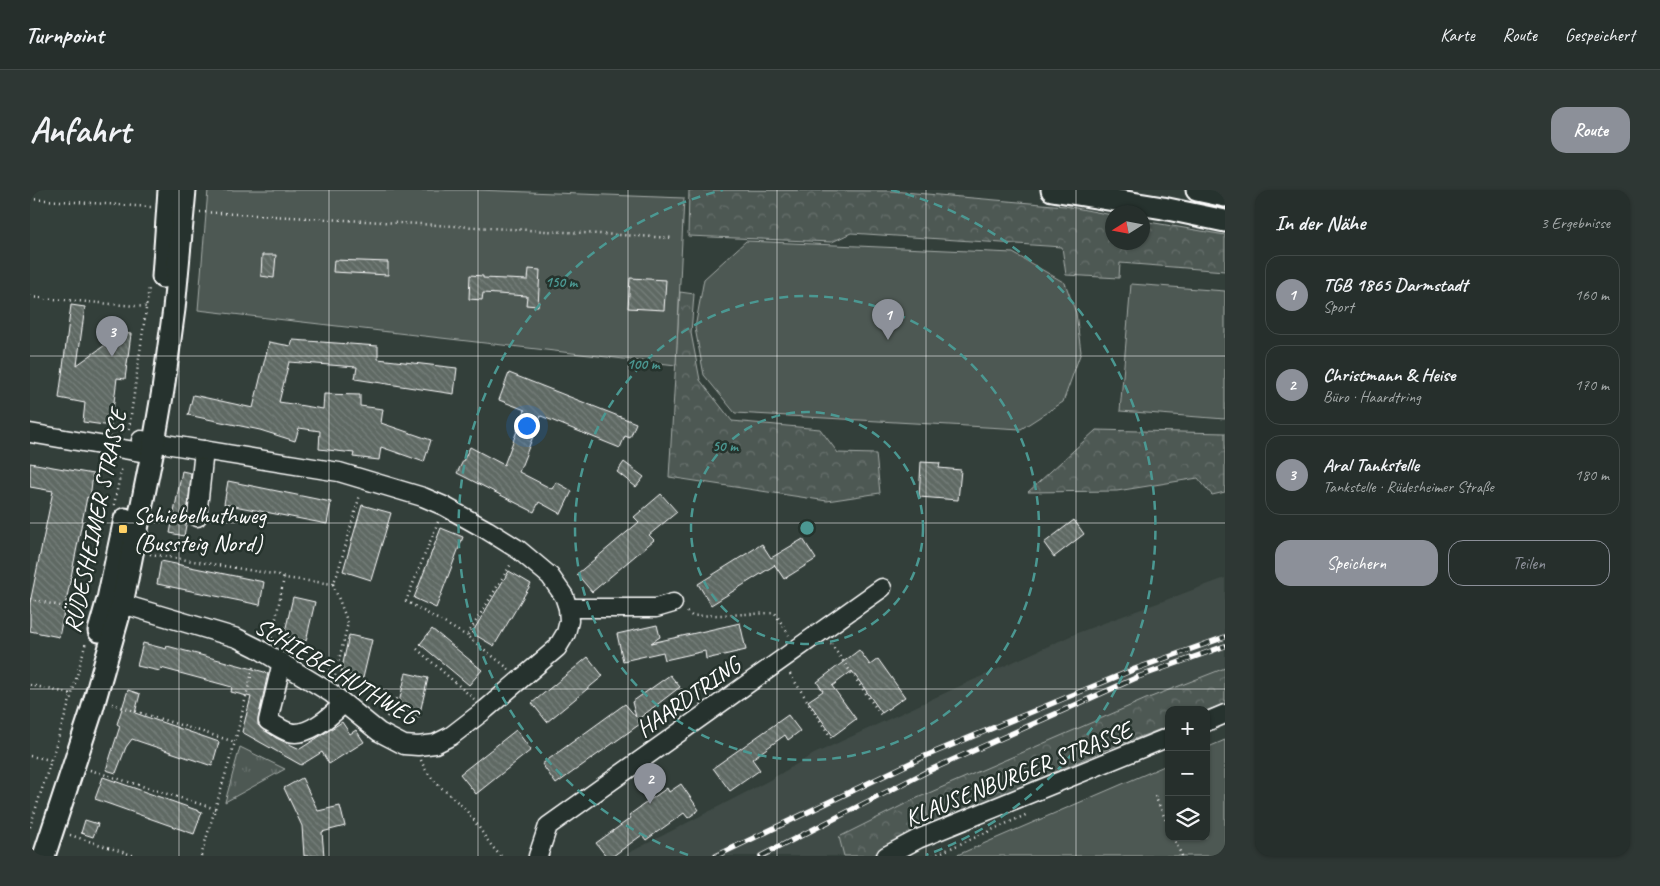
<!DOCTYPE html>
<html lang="de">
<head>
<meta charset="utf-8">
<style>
	body { margin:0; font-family:Caveat,sans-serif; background:#2e3734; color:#f1f3f6 }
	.controls { position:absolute; right:15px; bottom:15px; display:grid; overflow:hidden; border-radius:10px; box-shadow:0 1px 4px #0004 }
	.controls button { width:45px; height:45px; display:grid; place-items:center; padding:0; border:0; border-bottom:1px solid #424a48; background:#262f2c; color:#f1f3f6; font:25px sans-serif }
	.compass { position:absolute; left:1075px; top:15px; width:45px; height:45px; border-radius:50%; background:#262f2c; box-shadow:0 1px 4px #0004; rotate:259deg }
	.you { position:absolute; left:496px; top:235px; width:18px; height:18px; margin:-12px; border:4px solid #fff; border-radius:50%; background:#1a73e8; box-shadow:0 0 0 8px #1a73e833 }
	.badge { display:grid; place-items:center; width:32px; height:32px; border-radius:50%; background:#8c9099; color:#fff; font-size:16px; font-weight:700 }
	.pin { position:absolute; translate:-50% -41px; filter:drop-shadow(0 1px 2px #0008) }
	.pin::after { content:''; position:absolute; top:26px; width:18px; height:15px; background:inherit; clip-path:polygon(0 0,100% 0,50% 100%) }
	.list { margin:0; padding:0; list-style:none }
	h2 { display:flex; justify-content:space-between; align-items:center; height:65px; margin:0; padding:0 20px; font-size:21px }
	h2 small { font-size:16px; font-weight:400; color:#a4a9a9 }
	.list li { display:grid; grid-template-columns:32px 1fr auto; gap:15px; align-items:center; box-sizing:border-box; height:80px; margin:0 10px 10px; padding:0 10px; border:1px solid #424a48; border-radius:15px }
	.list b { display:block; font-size:19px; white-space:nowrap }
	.list p { margin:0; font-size:16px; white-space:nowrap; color:#a4a9a9 }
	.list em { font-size:16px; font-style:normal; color:#a4a9a9 }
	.actions { display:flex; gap:10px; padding:15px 20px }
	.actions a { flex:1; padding:11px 0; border:1px solid #8c9099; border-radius:15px; text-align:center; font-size:18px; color:#8c9099 }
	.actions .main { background:#8c9099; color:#fff }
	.icon { flex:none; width:28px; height:28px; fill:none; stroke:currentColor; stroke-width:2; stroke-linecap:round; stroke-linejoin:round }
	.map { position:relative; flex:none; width:1195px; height:666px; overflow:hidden; border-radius:15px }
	header { display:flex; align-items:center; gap:30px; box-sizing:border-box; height:70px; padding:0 25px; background:#262f2c; border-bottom:1px solid #424a48 }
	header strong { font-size:24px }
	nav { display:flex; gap:28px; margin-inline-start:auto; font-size:18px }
	.intro { display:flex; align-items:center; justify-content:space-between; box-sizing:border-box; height:120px; padding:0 30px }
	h1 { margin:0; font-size:35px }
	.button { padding:12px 22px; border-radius:15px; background:#8c9099; color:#fff; font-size:18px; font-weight:700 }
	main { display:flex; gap:30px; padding:0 30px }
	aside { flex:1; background:#262f2c; border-radius:15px; box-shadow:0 1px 4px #0004 }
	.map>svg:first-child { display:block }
	.built { fill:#404c47 }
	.grass { fill:url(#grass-tufts); stroke:#a6aca9 }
	.forest { fill:url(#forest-crowns); stroke:#a6aca9 }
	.garden { fill:#4d5853; stroke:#a6aca9 }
	.building { fill:url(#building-back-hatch); stroke:#fff }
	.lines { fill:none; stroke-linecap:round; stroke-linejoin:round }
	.minor-casing { stroke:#fff; stroke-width:21 }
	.major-casing { stroke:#fff; stroke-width:25 }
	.path { stroke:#fff; stroke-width:2.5; stroke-dasharray:1 4; stroke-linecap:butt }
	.minor { stroke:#26332d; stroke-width:18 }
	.major { stroke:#26332d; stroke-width:21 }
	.rail-casing { stroke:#fff; stroke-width:5.5 }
	.rail { stroke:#26332d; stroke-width:4; stroke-dasharray:11; stroke-linecap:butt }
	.grid { fill:none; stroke:#fff; stroke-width:1; stroke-opacity:0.55 }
	.ring { fill:none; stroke:#4b9892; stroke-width:2.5; stroke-dasharray:9 6 }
	.poi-dot { fill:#ffd166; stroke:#26332d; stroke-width:2 }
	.labels { text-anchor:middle; stroke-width:5; stroke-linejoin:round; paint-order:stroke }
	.poi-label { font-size:24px; fill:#fff; stroke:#26332d; text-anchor:start }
	.street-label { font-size:24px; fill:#fff; stroke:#26332d }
	.centre { fill:#4b9892; stroke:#26332d; stroke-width:2.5 }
	.ring-label { font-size:15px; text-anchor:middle; font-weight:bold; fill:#4b9892; stroke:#26332d; stroke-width:5; stroke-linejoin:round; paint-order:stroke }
</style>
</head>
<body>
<header>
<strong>Turnpoint</strong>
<nav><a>Karte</a><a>Route</a><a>Gespeichert</a></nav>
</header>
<div class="intro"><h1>Anfahrt</h1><a class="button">Route</a></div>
<main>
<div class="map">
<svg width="1195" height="666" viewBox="0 0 1195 666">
	<defs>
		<pattern id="grass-tufts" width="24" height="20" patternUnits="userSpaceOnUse" patternTransform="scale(1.25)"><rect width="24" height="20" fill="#4d5853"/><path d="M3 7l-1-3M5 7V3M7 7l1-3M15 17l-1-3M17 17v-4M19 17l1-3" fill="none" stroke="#68716d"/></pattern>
		<pattern id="forest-crowns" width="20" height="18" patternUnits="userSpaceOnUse" patternTransform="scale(1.25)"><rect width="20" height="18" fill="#4d5853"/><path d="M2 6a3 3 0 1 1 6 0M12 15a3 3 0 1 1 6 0" fill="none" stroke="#68716d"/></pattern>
		<pattern id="building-back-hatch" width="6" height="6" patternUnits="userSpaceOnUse" patternTransform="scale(1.25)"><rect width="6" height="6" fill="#5f6964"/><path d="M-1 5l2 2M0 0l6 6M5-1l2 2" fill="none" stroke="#77807b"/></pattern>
	</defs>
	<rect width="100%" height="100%" fill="#333f3a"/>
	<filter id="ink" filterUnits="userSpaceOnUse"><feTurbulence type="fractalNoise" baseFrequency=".02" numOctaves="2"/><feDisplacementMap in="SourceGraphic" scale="10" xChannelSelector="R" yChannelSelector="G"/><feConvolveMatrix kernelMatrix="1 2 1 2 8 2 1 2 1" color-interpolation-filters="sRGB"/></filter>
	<g filter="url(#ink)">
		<polygon class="built" points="1195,388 1195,514 1176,521 1176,520 1139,520 1139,536 1078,559 972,605 843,666 593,666 738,591 784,564 904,508 1047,443"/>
		<polygon class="grass" points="210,557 255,579 195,612"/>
		<g class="forest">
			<polygon points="659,0 862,1 1035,16 1082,25 1082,52 1112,52 1113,31 1195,45 1195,81 1090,73 1089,88 1036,85 1032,57 821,43 802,52 658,46"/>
			<polygon points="650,102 664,104 661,143 670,190 702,231 790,239 808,263 846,264 850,303 797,311 639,287"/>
			<polygon points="1066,240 1195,243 1195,302 1182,305 1168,288 1087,301 998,302"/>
			<polygon points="1195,478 1195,514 1176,521 1176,520 1139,520 1139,536 1078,559 972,605 843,666 814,666 809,647 885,609 1116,509"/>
		</g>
		<g class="garden">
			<polygon points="178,0 446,0 654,8 646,175 168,120"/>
			<polygon points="716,51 983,63 1035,93 1046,123 1051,162 1033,212 991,239 705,223 674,185 665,138 674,89"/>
			<polygon points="1101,94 1195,101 1195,229 1090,221"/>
			<polygon points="1195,550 1195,666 925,666 1139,574 1139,647 1176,647 1176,558"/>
		</g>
		<g class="building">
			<polygon points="232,65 246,65 244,88 231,86"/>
			<polygon points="304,70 358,72 358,85 303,82"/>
			<polygon points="499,79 510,80 508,116 496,115 497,106 453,103 452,110 439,109 440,85 453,86 453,88 498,90"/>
			<polygon points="600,88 636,90 634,120 598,118"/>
			<polygon points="41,115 55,117 47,175 92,143 101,144 95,189 87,188 81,236 53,232 55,213 29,208"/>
			<polygon points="263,150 348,156 348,169 427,178 424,204 325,189 327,177 259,172 249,212 293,219 294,204 330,205 330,216 353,219 351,233 401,250 394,272 351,257 349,270 323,267 324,263 289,259 290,241 269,238 265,251 230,240 158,225 163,205 223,218 239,152 261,156"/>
			<polygon points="479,183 606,233 600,248 595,246 590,258 511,226 489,282 522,299 526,292 542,301 531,324 509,312 504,322 427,283 440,257 474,275 495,220 469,210"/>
			<polygon points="594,272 614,287 606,297 587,282"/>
			<polygon points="891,272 910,273 909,278 931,280 928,310 889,307"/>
			<polygon points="0,273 63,284 60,308 57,307 29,447 0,441 0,413 23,301 0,297"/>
			<polygon points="152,281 161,283 157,330 154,346 140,343"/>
			<polygon points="198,291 301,312 297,334 194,314"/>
			<polygon points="631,304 647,322 619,345 624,350 562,402 547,384 609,332 604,327"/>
			<polygon points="332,315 361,323 341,390 313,381"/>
			<polygon points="1044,330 1054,344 1024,367 1014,353"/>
			<polygon points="411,338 433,347 406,418 384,408"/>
			<polygon points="773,349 786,369 754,389 744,374 745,375 681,415 668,394 732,354 741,368"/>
			<polygon points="131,371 234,392 230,415 127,394"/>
			<polygon points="479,381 501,394 464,456 442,443"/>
			<polygon points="263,407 285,412 276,451 254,446"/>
			<polygon points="710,433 716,460 676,469 675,461 635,470 633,462 593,471 587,444 627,435 630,447 621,453"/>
			<polygon points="402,439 452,480 439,495 390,454"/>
			<polygon points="319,445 342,450 333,488 311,483"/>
			<polygon points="113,453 136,459 137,456 238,483 228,529 228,535 246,548 270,559 312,532 320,544 326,540 334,552 299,574 292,562 271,575 212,542 221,507 201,502 202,497 191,494 131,478 130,481 107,476"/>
			<polygon points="829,460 840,475 848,469 875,507 852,523 822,481 802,496 826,529 803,546 778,511 793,501 787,492"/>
			<polygon points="558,467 573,486 517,532 502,513"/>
			<polygon points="376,483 398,488 389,527 367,521"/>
			<polygon points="640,485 650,497 607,530 610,534 526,594 512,574 595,514 606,527 602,512"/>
			<polygon points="98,500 110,504 105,523 189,552 182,576 102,549 96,557 86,583 76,580 90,536 87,534"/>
			<polygon points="758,525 770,541 758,550 755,545 722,569 730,580 700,601 683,578"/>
			<polygon points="486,540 501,560 446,604 430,584"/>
			<polygon points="73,587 172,622 164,644 65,609"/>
			<polygon points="272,588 288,621 310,616 315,636 292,642 294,666 274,666 272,636 254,598"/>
			<polygon points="651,594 669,620 658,628 654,623 616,650 612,645 583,666 576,666 566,653 601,628 599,625 637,598 639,602"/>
			<polygon points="55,630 68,634 63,647 51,643"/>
		</g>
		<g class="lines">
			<defs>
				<g id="minor">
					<polyline points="0,243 122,264"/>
					<polyline points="167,327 174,260"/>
					<polyline points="79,410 207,448 227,458 301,503 349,542 374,555 388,556 405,554 421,546 456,519 527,458 536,443 539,431 538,418 534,406 520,386 489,360 457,340 414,316 393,307 309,282 111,250"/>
					<polyline points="538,418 626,418 643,413"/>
					<path d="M 252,472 L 238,531 C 244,534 252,540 259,542 C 277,548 302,525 313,514"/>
					<polyline points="1176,532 1195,524"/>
					<polyline points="508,666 518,636 852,398"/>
					<polyline points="856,666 888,649 1139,547"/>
				</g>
				<g id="major">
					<polyline points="1022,0 1133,18 1195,31"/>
					<polyline points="1167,0 1195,6"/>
					<polyline points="133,87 139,0"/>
					<polyline points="69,441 78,409 95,329"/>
					<polyline points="14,666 61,523 92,414 122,264 133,200 144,119 155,0"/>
				</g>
			</defs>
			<use href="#minor" class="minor-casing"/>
			<use href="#major" class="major-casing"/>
			<g class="path">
				<polyline points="0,9 121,17"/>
				<polyline points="170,22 644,48"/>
				<polyline points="0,107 117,117"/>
				<polyline points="99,239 119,98"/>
				<polyline points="84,315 92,276"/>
				<polyline points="408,332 376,411 437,446"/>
				<polyline points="120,364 249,385 254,388"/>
				<polyline points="303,394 318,433 305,486"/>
				<polyline points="0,409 57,422"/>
				<polyline points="657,422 662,426 745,423 759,445"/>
				<polyline points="242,448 254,388 303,394 307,385 330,305"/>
				<polyline points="801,454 851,525"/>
				<polyline points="387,459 444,509"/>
				<polyline points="479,479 437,446 481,374"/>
				<polyline points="760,484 802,549"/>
				<polyline points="0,495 42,504"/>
				<polyline points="82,514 205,552"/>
				<polyline points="357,527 368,505"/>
				<polyline points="0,566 21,570"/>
				<path d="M 391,570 C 399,593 425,606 440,625 C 451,639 458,654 471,666"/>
				<polyline points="60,580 186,619"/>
				<polyline points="1125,606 1139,637"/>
				<polyline points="0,637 42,504 56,452"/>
				<polyline points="40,645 105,666"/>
				<polyline points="1143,647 1152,666"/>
				<polyline points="171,666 205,552 224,474"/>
				<polyline points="903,666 998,624"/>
			</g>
			<use href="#minor" class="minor"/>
			<use href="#major" class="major"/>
			<defs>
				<g id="rail">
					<polyline points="686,666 893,567 1105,479 1195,447"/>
					<polyline points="731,666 898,581 1108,487 1195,456"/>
				</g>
			</defs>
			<use href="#rail" class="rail-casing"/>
			<use href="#rail" class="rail"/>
		</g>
	</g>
	<path class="grid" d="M 149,0 L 149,666M 299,0 L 299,666M 448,0 L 448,666M 598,0 L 598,666M 747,0 L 747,666M 896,0 L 896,666M 1046,0 L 1046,666M 0,166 L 1195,166M 0,333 L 1195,333M 0,499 L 1195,499"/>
	<g class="ring">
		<circle cx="777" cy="338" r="116"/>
		<circle cx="777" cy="338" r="232"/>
		<path d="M658 665A348 348 0 0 1 693 0M861 0A348 348 0 0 1 896 665"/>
	</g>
	<rect class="poi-dot" x="88" y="334" width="10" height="10" rx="2.5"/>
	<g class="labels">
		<g class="poi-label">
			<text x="103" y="333">Schiebelhuthweg<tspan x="103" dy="28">(Bussteig Nord)</tspan></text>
		</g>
		<g class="street-label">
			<text transform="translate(65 331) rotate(-78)" y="8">RÜDESHEIMER STRASSE</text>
			<text transform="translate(306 481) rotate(31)" y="8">SCHIEBELHUTHWEG</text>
			<text transform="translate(658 507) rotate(-35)" y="8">HAARDTRING</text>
			<text transform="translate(988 584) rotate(-22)" y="8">KLAUSENBURGER STRASSE</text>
		</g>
	</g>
	<circle cx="777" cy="338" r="8" class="centre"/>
	<g class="ring-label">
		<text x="531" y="97">150 m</text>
		<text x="613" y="179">100 m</text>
		<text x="695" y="261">50 m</text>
	</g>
</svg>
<div class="controls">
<button>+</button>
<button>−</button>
<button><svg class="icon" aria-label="layers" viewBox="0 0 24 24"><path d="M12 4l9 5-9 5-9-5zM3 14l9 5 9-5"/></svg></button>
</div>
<svg class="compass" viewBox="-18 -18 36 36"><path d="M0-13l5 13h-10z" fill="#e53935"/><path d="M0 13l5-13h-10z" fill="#a4a9a9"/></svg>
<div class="you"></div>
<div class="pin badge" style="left:858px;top:150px">1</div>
<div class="pin badge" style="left:620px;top:614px">2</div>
<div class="pin badge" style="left:82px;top:167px">3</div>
</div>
<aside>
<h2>In der Nähe<small>3 Ergebnisse</small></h2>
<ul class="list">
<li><span class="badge">1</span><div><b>TGB 1865 Darmstadt</b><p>Sport</p></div><em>160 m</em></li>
<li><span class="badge">2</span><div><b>Christmann &amp; Heise</b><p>Büro · Haardtring</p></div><em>170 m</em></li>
<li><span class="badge">3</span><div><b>Aral Tankstelle</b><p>Tankstelle · Rüdesheimer Straße</p></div><em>180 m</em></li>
</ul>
<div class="actions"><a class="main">Speichern</a><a>Teilen</a></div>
</aside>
</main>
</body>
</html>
